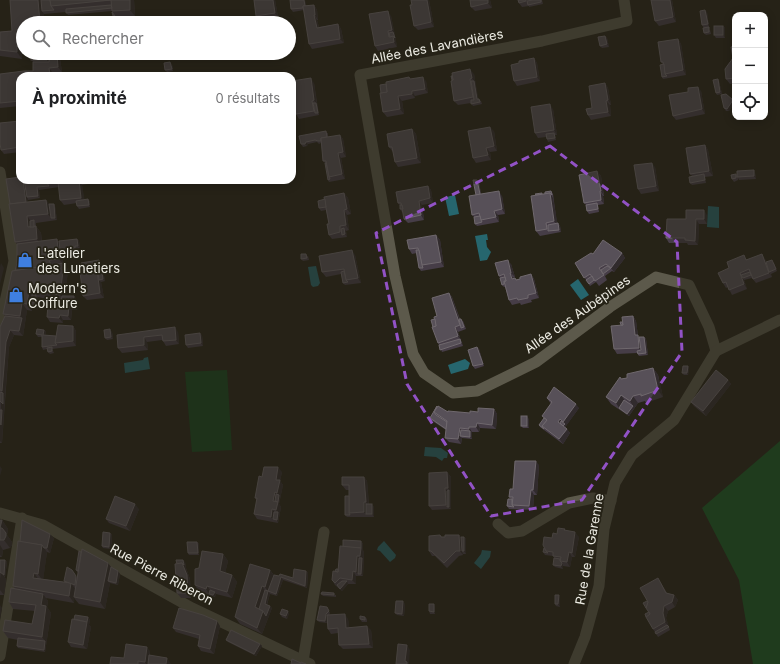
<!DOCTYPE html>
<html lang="fr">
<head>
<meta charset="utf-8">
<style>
	body { margin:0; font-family:Inter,sans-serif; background:#f2f2f2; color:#202124 }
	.controls { position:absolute; right:12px; top:12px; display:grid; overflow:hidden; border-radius:8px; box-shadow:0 2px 10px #0003 }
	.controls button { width:36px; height:36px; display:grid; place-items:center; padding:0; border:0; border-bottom:1px solid #e0e0e0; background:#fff; color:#202124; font:20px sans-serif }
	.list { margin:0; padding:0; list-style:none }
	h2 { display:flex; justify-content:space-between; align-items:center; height:52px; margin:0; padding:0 16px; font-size:17px }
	h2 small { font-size:13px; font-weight:400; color:#757577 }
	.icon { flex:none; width:22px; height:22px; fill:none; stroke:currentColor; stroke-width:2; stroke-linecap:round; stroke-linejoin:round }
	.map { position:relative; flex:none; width:780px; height:664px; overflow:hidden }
	.search { position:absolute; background:#fff; box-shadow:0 2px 10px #0003; left:16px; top:16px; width:280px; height:44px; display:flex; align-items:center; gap:10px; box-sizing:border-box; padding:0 14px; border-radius:22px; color:#757577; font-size:15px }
	.panel { position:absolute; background:#fff; box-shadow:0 2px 10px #0003; left:16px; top:72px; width:280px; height:112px; border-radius:12px }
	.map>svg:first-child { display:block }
	.green { fill:#14461d }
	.forest { fill:#175a25 }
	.water { fill:#26666e }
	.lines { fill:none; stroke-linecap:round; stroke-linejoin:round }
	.minor { stroke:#5c594b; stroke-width:11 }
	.wall { fill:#463d47 }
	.shaded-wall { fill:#312b2d }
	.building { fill:#575058; stroke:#6f686d }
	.marked { fill:none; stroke:#9252c6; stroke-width:3; stroke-dasharray:8 5; stroke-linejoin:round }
	.labels { text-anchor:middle; stroke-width:3.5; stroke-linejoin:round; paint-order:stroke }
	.street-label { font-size:13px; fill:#ecebe3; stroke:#262317 }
	.poi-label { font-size:13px; fill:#ecebe3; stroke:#262317; text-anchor:start }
</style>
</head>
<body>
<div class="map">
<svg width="780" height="664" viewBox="0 0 780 664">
	<rect width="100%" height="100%" fill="#262317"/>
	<polygon class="green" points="227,370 232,450 192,452 185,372"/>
	<polygon class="forest" points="780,441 780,664 753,664 739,580 702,508"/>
	<g class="water">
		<polygon points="455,195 459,214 449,216 445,197"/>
		<polygon points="708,206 719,207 719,228 707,227"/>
		<polygon points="487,234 488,240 486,240 487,247 491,252 487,260 480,261 475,236"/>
		<polygon points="316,266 320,283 318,286 313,287 311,285 308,267"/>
		<polygon points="578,279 589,295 581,300 570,285"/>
		<polygon points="148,357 150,369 125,373 124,363 143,360 144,358"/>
		<polygon points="465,359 470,363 468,369 451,374 448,365"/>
		<polygon points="425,447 441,448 448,453 447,458 444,458 442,461 436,457 424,456"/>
		<polygon points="384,541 396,555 395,558 390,562 380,551 377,550 378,547"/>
		<polygon points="482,550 491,551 490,557 481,569 474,563 481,554"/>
	</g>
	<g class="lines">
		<g class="minor">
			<polyline points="624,0 627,21 542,41 360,75 395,276 413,354 424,373 453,393 477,391 536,362 610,307 656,277 689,285 709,327 716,351"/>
			<polyline points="0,172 14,261 0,324"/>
			<polyline points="0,513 43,525 192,608 310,664"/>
			<polyline points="498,524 508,533 522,531 569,503 593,498 611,501"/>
			<polyline points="0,656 22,518"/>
			<polyline points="303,661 324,532"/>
			<polyline points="574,664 585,637 599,586 604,529 615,483 632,455 674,420 716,351 780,320"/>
		</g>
	</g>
	<g class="wall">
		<polygon points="10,0 134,0 135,16 114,18 113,16 112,11 68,15 66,12 44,14 23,23 23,51 22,51 22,59 0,56 0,32 12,31"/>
		<polygon points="254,0 275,0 278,17 260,21 256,16"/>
		<polygon points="290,0 305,0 306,6 314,5 317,10 318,20 317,20 319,27 338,24 341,29 344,43 312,49 309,44 304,10 293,12 291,9"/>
		<polygon points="411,0 429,0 434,27 418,30 414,26"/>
		<polygon points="470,0 490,0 492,8 475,11 471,7"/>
		<polygon points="518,0 542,0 543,4 529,7 529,6 522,7 519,3"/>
		<polygon points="672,0 676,22 659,26 655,21"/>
		<polygon points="707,12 709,27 704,28 702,25"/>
		<polygon points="391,16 397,47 378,51 375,46"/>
		<polygon points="723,26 725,28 725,38 716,38 714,35"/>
		<polygon points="710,30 711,34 706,35 704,33"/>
		<polygon points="605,36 607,38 609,47 602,48 600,46"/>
		<polygon points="678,39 681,44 686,75 663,79 662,77 663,64 661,62"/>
		<polygon points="735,46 735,83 730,84 726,79 733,58"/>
		<polygon points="31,53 66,53 66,58 60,59 62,72 20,76 20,106 0,108 0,74 33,71 33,62 31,60"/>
		<polygon points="534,58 537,63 540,81 517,86 514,81 519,63"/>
		<polygon points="172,64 173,71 167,72 165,70"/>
		<polygon points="474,74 478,99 481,101 482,104 473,106 471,103 458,105 454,101 452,80"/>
		<polygon points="409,77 410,79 426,81 428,93 415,96 415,98 402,101 404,114 387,117 383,112 381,93 386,84"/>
		<polygon points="719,81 722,94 717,95 716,93"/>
		<polygon points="314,83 319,115 299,119 296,114"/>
		<polygon points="605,83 608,88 611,105 610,105 611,116 591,120 588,115"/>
		<polygon points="701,91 705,114 676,120 673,116"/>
		<polygon points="733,100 735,102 729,111 726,111 724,108"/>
		<polygon points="553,109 557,135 555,135 556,140 548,142 547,139 546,137 538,138 535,133"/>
		<polygon points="20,121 20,152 4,154 1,150"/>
		<polygon points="412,129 416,134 421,163 398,167 395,162 393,152 389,147"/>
		<polygon points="494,131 497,151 490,152 491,160 476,163 473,158"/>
		<polygon points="328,133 328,137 340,135 343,139 346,157 341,158 345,179 329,182 328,180 325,163 323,161 321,143 319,144 317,142 308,144 307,146 303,147 301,144 299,136"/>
		<polygon points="705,145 708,150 713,176 705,177 706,183 692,185 690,183 692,176 690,174"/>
		<polygon points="655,167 659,191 641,194 638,189"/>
		<polygon points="597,171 601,176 604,196 603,196 604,204 598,205 599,212 589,214 587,211 586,205 584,203"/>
		<polygon points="755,173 756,179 739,180 738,178 738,180 734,182 732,179 736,174 737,176"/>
		<polygon points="20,180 87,180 88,184 82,185 84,200 88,199 90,202 90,207 79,209 77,206 77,203 64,205 60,200 59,187 39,190 40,198 28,200 28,199 28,202 46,200 49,204 54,204 55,206 57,220 36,223 36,226 41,233 42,241 59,241 77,239 79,241 80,248 76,249 77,250 62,252 63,263 64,263 68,270 65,296 74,296 77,300 77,310 72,310 71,320 63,320 63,323 50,322 47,317 50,305 51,300 38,297 37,300 33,300 33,302 37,305 36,309 32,308 32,311 27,310 23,336 14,335 9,347 2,443 0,443 0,327 5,316 3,314 15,271 17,263 17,244 15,242 10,204"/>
		<polygon points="477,180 479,182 481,194 502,196 505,214 498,215 499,222 477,226 475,224 474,217 472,215 476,195"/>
		<polygon points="428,186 431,190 433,203 422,205 424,220 408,223 404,219 403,212 402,212 400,209 400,206 398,203"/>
		<polygon points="551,191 553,194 557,224 558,223 560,226 561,232 540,236 536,231 536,195 543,194"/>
		<polygon points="344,193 348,198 351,214 347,215 349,230 346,231 347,237 332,239 329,235 329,224 326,210 321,211 319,208 325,199"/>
		<polygon points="707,215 707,224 699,224 698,245 688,245 687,243 669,243 666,238 686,219"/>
		<polygon points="436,235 440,240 444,267 421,271 419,268 417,253 412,254 409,249"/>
		<polygon points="622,253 625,258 614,272 612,271 605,276 607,280 599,286 596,282 590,286 575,263 593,254"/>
		<polygon points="355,255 361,283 345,285 343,283 341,274 326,277 322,272"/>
		<polygon points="308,256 309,260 303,261 301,259"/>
		<polygon points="747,259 765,259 766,262 774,263 777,271 771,274 772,277 756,283 752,278 744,280 747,289 732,295 728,287 726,288 723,283 729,268"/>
		<polygon points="511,264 515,277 513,278 513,279 517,280 520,279 531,274 534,279 539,298 531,300 532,302 521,305 520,303 512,305 509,300 505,287 504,287 502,285 500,278 499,276"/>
		<polygon points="102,265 105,281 101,282 104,298 87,300 83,296 82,272"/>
		<polygon points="449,293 452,297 460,319 463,321 466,329 458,332 463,346 442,352 438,343 433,327 435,319"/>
		<polygon points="633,316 636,321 638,336 639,337 644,337 646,339 648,355 639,356 637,353 617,354 614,349 621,325 622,322"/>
		<polygon points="73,326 76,331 76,346 52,349 54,353 50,354 48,352 47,349 43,350 42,347 42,337 38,337 36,334 44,330 46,332 45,335 56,336"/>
		<polygon points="112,332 113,339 107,340 105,338"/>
		<polygon points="178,332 179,344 166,346 163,341 162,340 147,342 148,350 122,353 118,348 117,335"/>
		<polygon points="202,335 203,346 188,348 186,345"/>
		<polygon points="477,347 479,349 484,366 475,369 473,366"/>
		<polygon points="688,366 689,369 688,375 684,375 682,373"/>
		<polygon points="653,368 658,375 663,397 646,403 645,401 638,403 629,416 611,404 606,397 621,379 627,378"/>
		<polygon points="728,380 731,384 706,416 694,406 691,402"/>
		<polygon points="547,398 579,408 565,427 570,433 563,444 540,427 539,425 544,418 542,416 551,404"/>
		<polygon points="437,406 448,412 470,413 478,412 494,409 497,414 496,429 480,428 479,432 472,432 472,439 462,438 461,444 449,442 445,438 446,430 431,420 430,418"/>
		<polygon points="529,419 529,428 523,428 521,426"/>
		<polygon points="539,465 537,495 534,495 533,510 509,509 507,506 511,499 509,497 513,489"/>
		<polygon points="282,472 280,481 283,485 279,504 281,507 278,523 257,519 254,514 257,500 255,498 262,477"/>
		<polygon points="447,472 451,477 451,509 432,510 429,506"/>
		<polygon points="364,477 367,481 369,504 374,507 374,517 347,517 345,515 349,496 349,490 346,490 342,485"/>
		<polygon points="139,509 130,531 109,523 106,519"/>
		<polygon points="0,520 2,520 8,529 7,535 12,542 12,545 10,548 3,550 2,557 0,557"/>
		<polygon points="565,529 566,531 579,537 575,557 572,557 570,567 563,566 563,569 555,567 553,565 554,558 553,556 545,555 543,552 552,538"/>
		<polygon points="110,533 112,535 111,549 103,548 102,546"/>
		<polygon points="440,535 442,537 459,535 461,537 464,537 466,539 466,554 463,554 463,555 459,556 447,568 435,556 432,556 429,551"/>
		<polygon points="54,538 50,553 47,552 43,579 64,582 64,581 77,577 78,573 76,570 108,563 111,567 118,571 120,574 118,585 110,583 105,609 79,604 74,598 74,603 46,598 48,601 47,607 51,613 45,652 18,648 17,646 18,640 8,638 3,631 32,624 35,611 13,609 9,602 15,589 13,586 20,542"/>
		<polygon points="361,541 363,544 363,550 364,553 363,576 356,576 356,584 348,584 342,591 335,585 332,580 335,571 338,569 343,547"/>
		<polygon points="197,542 199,544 199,555 189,555 188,553"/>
		<polygon points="223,554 228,561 225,573 232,575 237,582 232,598 216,594 215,597 199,592 195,585 199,568"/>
		<polygon points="0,560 5,560 7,562 5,577 4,577 6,579 4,595 0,595"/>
		<polygon points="185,562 186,568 190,579 191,598 181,598 177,593"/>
		<polygon points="270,570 274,575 279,576 293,578 306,571 308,573 307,588 283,580 277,596 270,594 267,605 272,608 262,634 240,624 235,617"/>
		<polygon points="661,583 667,593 674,595 678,600 675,607 668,611 666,618 670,630 658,637 653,629 649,612 647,601"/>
		<polygon points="322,592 336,595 336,597 323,596 321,594"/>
		<polygon points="560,598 560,607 556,606 555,604"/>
		<polygon points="405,604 404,616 397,615 395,613"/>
		<polygon points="327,607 330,613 329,615 348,619 349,627 371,630 373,648 343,649 339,645 338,633 331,634 328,629 327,619 327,623 319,622 317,620"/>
		<polygon points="435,607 435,614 430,614 429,611"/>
		<polygon points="289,613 287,619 282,617 280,614"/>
		<polygon points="88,617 90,620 89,625 91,627 87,649 71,647 68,642 74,619"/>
		<polygon points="365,617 367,619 367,622 362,622 360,619"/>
		<polygon points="220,626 214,654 201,651 198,646 199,639 176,632 173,628"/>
		<polygon points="226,640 260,644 262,646 256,656 228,642"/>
		<polygon points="150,651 150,655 171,664 110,664 124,658"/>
	</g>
	<g class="shaded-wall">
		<polygon points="38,0 41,0 42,11 44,14 44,23 40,23"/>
		<polygon points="130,0 134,0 135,16 130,10"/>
		<polygon points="273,0 275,0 278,17 275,13"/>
		<polygon points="304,0 305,0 306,10 305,8"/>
		<polygon points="427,0 429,0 434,27 431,22"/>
		<polygon points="488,0 490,0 492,8 488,3"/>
		<polygon points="670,0 672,0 676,22 673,17"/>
		<polygon points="314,5 317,10 318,20 315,15"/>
		<polygon points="705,10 707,12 709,27 708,24"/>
		<polygon points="388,11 391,16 395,35 392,30"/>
		<polygon points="314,15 317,20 320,32 317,28"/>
		<polygon points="338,24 341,29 344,43 340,39"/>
		<polygon points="723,26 725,28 725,38 723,35"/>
		<polygon points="393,32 395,35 396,40 395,38"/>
		<polygon points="393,36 396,40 397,47 394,42"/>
		<polygon points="605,36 607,38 609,47 607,44"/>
		<polygon points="678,39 681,44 686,75 683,70"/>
		<polygon points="17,44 22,51 22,59 17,52"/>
		<polygon points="47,53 52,60 52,66 47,60"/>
		<polygon points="62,53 66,53 66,58"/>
		<polygon points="57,54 60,59 62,72 58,67"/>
		<polygon points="534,58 537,63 540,81 537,77"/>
		<polygon points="170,62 172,64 173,71 172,69"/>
		<polygon points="49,68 53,73 53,76 50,76"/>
		<polygon points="470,69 474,74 479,102 477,99 474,81 472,78"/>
		<polygon points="423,77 426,81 428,93 425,89"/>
		<polygon points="311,78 314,83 317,105 314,100"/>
		<polygon points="470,79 473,84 476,102 473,97"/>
		<polygon points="718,79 719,81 722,94 720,92"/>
		<polygon points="605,83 608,88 611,105 608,100"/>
		<polygon points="698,87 701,91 705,114 702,109"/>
		<polygon points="412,91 415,96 415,98 412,94"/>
		<polygon points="398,96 402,101 404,114 400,109"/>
		<polygon points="733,100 735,102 729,111 727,109"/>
		<polygon points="312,101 315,106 315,113 314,111"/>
		<polygon points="606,101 610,105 611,116 608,112"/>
		<polygon points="550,104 553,109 557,135 554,130"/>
		<polygon points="490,127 494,131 497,151 494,146"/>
		<polygon points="412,129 416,134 421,163 417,158"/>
		<polygon points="340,135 343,139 346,157 343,152"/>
		<polygon points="306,142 308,144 307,146 305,144"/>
		<polygon points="705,145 708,150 713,176 709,171"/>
		<polygon points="486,148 490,152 491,160 488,155"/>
		<polygon points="338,153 341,158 345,179 342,174"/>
		<polygon points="652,163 655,167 659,191 656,186"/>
		<polygon points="754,170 755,173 756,179 754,176"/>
		<polygon points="597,171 601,176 604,196 601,191"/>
		<polygon points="23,180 25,180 27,197 28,199 29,209 26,204"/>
		<polygon points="79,180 82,185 85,202 81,198"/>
		<polygon points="85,180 87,180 88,184"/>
		<polygon points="477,180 479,182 481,198 480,195"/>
		<polygon points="428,186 431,190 433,203 430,198"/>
		<polygon points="37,187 39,190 40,198 38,196"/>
		<polygon points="499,191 502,196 505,214 502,209"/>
		<polygon points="600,191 603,196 604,204 601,200"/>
		<polygon points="344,193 348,198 351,214 347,209"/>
		<polygon points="550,193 553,198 558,226 554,221"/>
		<polygon points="88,199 90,202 90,207 89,205"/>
		<polygon points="46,200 51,206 51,218 48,214"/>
		<polygon points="419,201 422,205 424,220 421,215"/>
		<polygon points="54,204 55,206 57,220 55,218"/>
		<polygon points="344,210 347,215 349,230 346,225"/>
		<polygon points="704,210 707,215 707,224 704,219"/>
		<polygon points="494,211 498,215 499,222 496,217"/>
		<polygon points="27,216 32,223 32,228 28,227"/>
		<polygon points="696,219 699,224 698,245 695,241"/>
		<polygon points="558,223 560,226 561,232 559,230"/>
		<polygon points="36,226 41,233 42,246 37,239"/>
		<polygon points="344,228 346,231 347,237 345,234"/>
		<polygon points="436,235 440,240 444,267 441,262"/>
		<polygon points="57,239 61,244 60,250 62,252 63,264 59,259"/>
		<polygon points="77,239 79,241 80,248 78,246"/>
		<polygon points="352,250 355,255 361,283 358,278"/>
		<polygon points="622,253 625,258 614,272 611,268"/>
		<polygon points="762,254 765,259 770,271 769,272 772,277 769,273"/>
		<polygon points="99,260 102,265 105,281 103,279 102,272 101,269"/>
		<polygon points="508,260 511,264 515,277 511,273"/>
		<polygon points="1,263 4,268 0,284 0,267"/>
		<polygon points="64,263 68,270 64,310 63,300 60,295"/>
		<polygon points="97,270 100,275 99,280 101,282 104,298 100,293"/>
		<polygon points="510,273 513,278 515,284 512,279"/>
		<polygon points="740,273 743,277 743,278 744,280 747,289 744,284"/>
		<polygon points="531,274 534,279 539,298 536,293"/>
		<polygon points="29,290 34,297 32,297 33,300 32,306 30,305 32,308 32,311 27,304"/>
		<polygon points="449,293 452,297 462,327 461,328 460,325"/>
		<polygon points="36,295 38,298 37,300 36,298"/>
		<polygon points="74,296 77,300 77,310 73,306"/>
		<polygon points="35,302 37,305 36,309 34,306"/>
		<polygon points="22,303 27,310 23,336 19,331 22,318 20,316"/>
		<polygon points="69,306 72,310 71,320 68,316"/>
		<polygon points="60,315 63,320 63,323 59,318"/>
		<polygon points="633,316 636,321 638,336 641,339 642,353 639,348 635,335"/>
		<polygon points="73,326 76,331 76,346 73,341"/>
		<polygon points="175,327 178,332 179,344 176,340"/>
		<polygon points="455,327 458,332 463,346 458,336"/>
		<polygon points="110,329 112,332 113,339 111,337"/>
		<polygon points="10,330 14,335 9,347 5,396 2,391 6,342"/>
		<polygon points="44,330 46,332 45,337 43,335"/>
		<polygon points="200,333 202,335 203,346 201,343"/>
		<polygon points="144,337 147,342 148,350 144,345"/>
		<polygon points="644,337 646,339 648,355 646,353"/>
		<polygon points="477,347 479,349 484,366 483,364"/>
		<polygon points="688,366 689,369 688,375 687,373"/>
		<polygon points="653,368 658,375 663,397 658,390"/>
		<polygon points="728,380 731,384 706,416 703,411"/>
		<polygon points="3,393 5,396 2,443 0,441 0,423 2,410 1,408 1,401"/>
		<polygon points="621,395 626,402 619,408 616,403"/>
		<polygon points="633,396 638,403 629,416 627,414 633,406 630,401"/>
		<polygon points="576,404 579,408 564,429 563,427 565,424 563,422"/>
		<polygon points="494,409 497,414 496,429 492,425"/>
		<polygon points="527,416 529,419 529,428 527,426"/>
		<polygon points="560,419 563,424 562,426 558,422"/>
		<polygon points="477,423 480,428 479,432 476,427"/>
		<polygon points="469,427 472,432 472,439 470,437 470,431 469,429"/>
		<polygon points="460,428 463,432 460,436 462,438 461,444 458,439"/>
		<polygon points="567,429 570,433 563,444 559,439"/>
		<polygon points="536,461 539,465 537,495 533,490"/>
		<polygon points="0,466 2,469 0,476"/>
		<polygon points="278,467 282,472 280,481 283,485 279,504 281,507 278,523 277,520 278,512 276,510 279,495 277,493 276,480"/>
		<polygon points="447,472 451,477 451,509 449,507 449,490 448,488"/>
		<polygon points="364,477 367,481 369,507 366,502"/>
		<polygon points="445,488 449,493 447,507 449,509 446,505"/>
		<polygon points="531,490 534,495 533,510 529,506"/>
		<polygon points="275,492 278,497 277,504 273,501"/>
		<polygon points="364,502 368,507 366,514 364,512"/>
		<polygon points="135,504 139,509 130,531 126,526"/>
		<polygon points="372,504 374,507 374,517 372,514"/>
		<polygon points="272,509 276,514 273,519 271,517"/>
		<polygon points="2,520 8,529 7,535 12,542 12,545 10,548 4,540 0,528"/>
		<polygon points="575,532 579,537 575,557 572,553"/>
		<polygon points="110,533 112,535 111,549 109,547"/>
		<polygon points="50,534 54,538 50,553 47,548"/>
		<polygon points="459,535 463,539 462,551 463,554 463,555 460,551"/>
		<polygon points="464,537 466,539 466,554 464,551"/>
		<polygon points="361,541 363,544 363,550 364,553 363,576 361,574 362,558 360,556"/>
		<polygon points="197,542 199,544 199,555 198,553"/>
		<polygon points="0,545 3,550 2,557 0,555"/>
		<polygon points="42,545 47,552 43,581 38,574"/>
		<polygon points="569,552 572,557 570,567 567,562"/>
		<polygon points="223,554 228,561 224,578 220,571"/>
		<polygon points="357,556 361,560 358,574 356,572"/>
		<polygon points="5,560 7,562 5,577 4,575"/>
		<polygon points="183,560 185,562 186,568 190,579 191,598 188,593 182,563"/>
		<polygon points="108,563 113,570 108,581 110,583 105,609 100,602"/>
		<polygon points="562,563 563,566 563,569 561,566"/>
		<polygon points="270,570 275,577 268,591 265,587"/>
		<polygon points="118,571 120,574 118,585 116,583"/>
		<polygon points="306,571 308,573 307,588 305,586"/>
		<polygon points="353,571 356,576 356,584 352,580"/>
		<polygon points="1,572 6,579 4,595 0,590 0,579"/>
		<polygon points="34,573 39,580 33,578"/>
		<polygon points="232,575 237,582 232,598 227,592"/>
		<polygon points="281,577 283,580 277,596 276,594"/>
		<polygon points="347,581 348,584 342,591 340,589"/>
		<polygon points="71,583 76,590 74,603 69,596"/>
		<polygon points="207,586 212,593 209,594 206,589"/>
		<polygon points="262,586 266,593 260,613 255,607"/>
		<polygon points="268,591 270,594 266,606 265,604"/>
		<polygon points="215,592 216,594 215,597 213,595"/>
		<polygon points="43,594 48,601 47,607 51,613 45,652 44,650 45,641 42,637 41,605"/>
		<polygon points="559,595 560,598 560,607 558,604"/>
		<polygon points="674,595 678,600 675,607 672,602"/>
		<polygon points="403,601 405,604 404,616 402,614"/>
		<polygon points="434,604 435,607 435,614 434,612"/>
		<polygon points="0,605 2,608 0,619"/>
		<polygon points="270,606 272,608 262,634 257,628 263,611"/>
		<polygon points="664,606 668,611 666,618 669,627 665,622 663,613"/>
		<polygon points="288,611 289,613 287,619 286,616"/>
		<polygon points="326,614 328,616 327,623 325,621"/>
		<polygon points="345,614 348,619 350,632 346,628"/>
		<polygon points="88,617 90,620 89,625 91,627 87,649 83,645"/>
		<polygon points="217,621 220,626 214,654 210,649"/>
		<polygon points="367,626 371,630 373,648 369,644"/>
		<polygon points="260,644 262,646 256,656 254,654"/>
		<polygon points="407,645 410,650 409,664 407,664 405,661"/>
		<polygon points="147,647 150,651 148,664 146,664 145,662"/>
		<polygon points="167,658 171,664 166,664"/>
	</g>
	<g class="building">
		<polygon points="10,0 38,0 40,23 23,23 23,44 17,44 17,52 0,50 0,32 12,31"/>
		<polygon points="41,0 50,0 51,6 54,10 42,11"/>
		<polygon points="50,0 130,0 130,10 112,11 111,0 51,6"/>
		<polygon points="254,0 273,0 275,13 256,16"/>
		<polygon points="290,0 304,0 305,6 303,6 303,8 291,9"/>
		<polygon points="411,0 427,0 431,22 414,26 410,5 412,5"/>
		<polygon points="470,0 488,0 488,3 471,7"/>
		<polygon points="518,0 526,0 526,1 519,3"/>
		<polygon points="533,0 541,0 541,2 528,5 527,1"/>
		<polygon points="651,0 670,0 673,17 655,21"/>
		<polygon points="111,5 112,8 66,13 66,9"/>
		<polygon points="314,5 315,15 314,15 317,28 338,24 340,39 309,44 303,6"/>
		<polygon points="705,10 708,24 702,25 700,11"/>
		<polygon points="388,11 392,30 388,31 389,37 393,36 394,42 375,46 369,14"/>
		<polygon points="112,12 115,16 113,16"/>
		<rect x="714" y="26" width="9" height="9"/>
		<polygon points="709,27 709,32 704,33 703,28"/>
		<polygon points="393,32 395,38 393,36 390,37 389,33"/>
		<polygon points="605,36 607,44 600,46 598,37"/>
		<polygon points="678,39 683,70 665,74 663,62 661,62 658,42"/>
		<polygon points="735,46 735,78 726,79 725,69 733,58 731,47"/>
		<rect x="31" y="53" width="16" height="7"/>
		<polygon points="57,54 58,67 49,68 50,76 20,76 20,101 0,103 0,74 24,71 33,71 33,62 49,62 49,55"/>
		<polygon points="534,58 537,77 514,81 511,65 519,63 519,61"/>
		<polygon points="170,62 172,69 165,70 164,63"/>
		<polygon points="664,64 665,74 667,76 662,77 660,65"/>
		<polygon points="470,69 472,78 470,79 473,97 454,101 451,81 453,80 452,73"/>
		<polygon points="451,76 452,76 453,80 452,80"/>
		<polygon points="409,77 410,79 423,77 425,89 412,91 412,94 398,96 400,109 383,112 380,93 387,92 386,82"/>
		<polygon points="311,78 314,100 312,101 314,111 296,114 292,92 292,81"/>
		<polygon points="718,79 720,92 716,93 713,80"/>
		<polygon points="471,81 474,81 477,99 479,99 480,102 471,104 471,100 474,100"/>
		<polygon points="605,83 608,100 606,101 608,112 588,115 586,109 592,108 589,86"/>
		<polygon points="386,84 387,92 381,93 380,85"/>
		<polygon points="698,87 702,109 673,116 669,95 688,92 688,88"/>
		<polygon points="726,94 733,100 727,109 724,108 721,95"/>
		<polygon points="313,103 316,103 318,113 315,113"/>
		<polygon points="550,104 554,130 535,133 531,107"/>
		<polygon points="20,121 20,147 1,150 0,143 0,123"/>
		<polygon points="490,127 494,146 486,148 488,155 473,158 468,131"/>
		<polygon points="412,129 417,158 395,162 392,147 389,147 387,134"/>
		<polygon points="326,131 327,137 321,138 321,141 318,141 315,140 306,142 305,144 301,144 299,136"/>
		<polygon points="554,133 555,138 547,139 546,134"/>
		<polygon points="340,135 343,152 338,153 342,174 329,177 326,161 323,161 321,138"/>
		<polygon points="705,145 709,171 690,174 686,148"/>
		<polygon points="325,163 326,163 329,177 330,179 328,180"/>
		<polygon points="652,163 656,186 638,189 634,165"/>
		<polygon points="754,170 754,176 737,177 737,171"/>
		<polygon points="597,171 601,191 600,191 601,200 584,203 579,175"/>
		<polygon points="704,174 705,180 690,183 689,177"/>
		<polygon points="736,174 736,178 732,179 731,175"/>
		<polygon points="20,177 20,180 23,180 26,202 10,204 6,179"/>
		<polygon points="24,180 47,180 47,183 49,186 37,187 38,196 27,197"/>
		<polygon points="47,180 82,180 79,180 81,198 60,200 58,182 47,183"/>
		<polygon points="473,180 477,180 480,194 476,195"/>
		<polygon points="428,186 430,198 419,201 421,215 404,219 401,203 398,203 396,192"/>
		<polygon points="499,191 502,209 494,211 496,217 481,220 479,213 472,215 469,196"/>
		<polygon points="551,191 552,195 550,193 545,194 545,192"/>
		<polygon points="344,193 347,209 344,210 346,225 340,226 340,232 329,235 327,224 329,224 324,197"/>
		<polygon points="542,193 542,194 536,195 535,194"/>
		<polygon points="550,193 554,221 546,223 547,229 536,231 531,196"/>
		<polygon points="88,199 89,205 77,206 76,201"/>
		<polygon points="325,199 326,207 319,208 318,201"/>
		<polygon points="46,200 48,214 27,216 28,227 36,226 37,239 15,242 9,204"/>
		<polygon points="597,203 598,209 587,211 586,205"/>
		<polygon points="49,204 54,204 55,218 51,218"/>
		<polygon points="400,205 402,205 403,209 400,209"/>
		<polygon points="686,210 704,210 704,219 696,219 695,241 685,240 685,238 666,238 667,219 686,219"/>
		<polygon points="480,216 481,220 482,222 475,224 474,217"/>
		<polygon points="34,220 34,227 30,227 30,221"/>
		<polygon points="558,223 559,230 548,231 548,225"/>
		<polygon points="344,228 345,234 342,235 341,229"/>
		<polygon points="436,235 441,262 422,265 418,248 409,249 407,240"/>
		<polygon points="57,239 59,259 49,260 51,265 15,271 17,263 17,244"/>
		<polygon points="77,239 78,246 75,246 75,248 60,250 59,241"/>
		<polygon points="603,240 622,253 611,268 606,264 599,268 604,275 595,281 590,274 584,278 575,263 591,253 593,254"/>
		<polygon points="352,250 358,278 346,280 344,269 322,272 319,256"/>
		<polygon points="416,250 419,250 422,265 423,268 419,268"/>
		<polygon points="301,254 306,254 307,258 301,259"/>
		<polygon points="762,254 769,273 753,279 749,269 740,273 744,284 729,290 726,282 723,283 718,273 729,268 727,262 744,255 746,260"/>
		<polygon points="99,260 101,269 97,270 100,293 83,296 80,272 82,272 81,263"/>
		<polygon points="508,260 511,273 510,273 512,279 515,278 516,280 520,279 520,277 531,274 536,293 528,295 528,298 518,300 517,298 509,300 504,281 506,281 504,274 499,276 495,263"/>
		<polygon points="772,260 776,269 769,272 766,262"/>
		<polygon points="64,263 60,295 29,290 27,304 22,303 20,316 3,314 12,271"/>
		<polygon points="607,266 611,268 603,274 601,270"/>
		<polygon points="344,271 346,280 348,282 343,283 341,272"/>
		<polygon points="98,272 102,272 103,279 99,280"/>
		<polygon points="750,272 751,275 743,278 741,275"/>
		<polygon points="592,276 594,280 589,284 586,280"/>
		<polygon points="505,277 506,281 504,281 504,284 502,285 500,278"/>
		<polygon points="449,293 460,325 455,327 458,336 438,343 432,327 436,326 434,317 437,316 432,298"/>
		<polygon points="32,294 36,295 36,298 32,297"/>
		<polygon points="62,296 74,296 73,306 69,306 68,316 60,315 59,318 47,317 48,305 60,306"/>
		<polygon points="51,298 61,299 60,306 50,305"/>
		<polygon points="31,302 35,302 34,306 30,305"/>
		<polygon points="5,316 22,318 19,331 10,330 6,342 2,391 0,390 0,327"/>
		<polygon points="633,316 635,335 638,335 639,348 614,349 611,326 623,325 622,317"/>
		<polygon points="435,319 436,326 433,327 431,320"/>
		<polygon points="459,319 461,319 464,327 461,328"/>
		<polygon points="620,322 622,322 623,325 621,325"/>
		<polygon points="58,325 73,326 73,341 55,343"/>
		<polygon points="175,327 176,340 163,341 162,335 144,337 144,345 118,348 117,335"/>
		<polygon points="37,329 44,330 43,335 56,336 55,343 57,345 42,347 42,335 36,334"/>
		<polygon points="110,329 111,337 105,338 104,330"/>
		<polygon points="200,333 201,343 186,345 185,335"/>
		<polygon points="639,337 644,337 646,353 638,354 637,351 641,350"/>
		<polygon points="460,339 461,343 440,350 439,345"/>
		<polygon points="52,347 52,351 48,352 47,348"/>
		<polygon points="477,347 483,364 473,366 468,350"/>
		<polygon points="683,366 688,366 687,373 682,373"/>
		<polygon points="653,368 658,390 641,396 641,394 633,396 630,401 621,395 616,403 606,397 620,377 621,379 627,378 627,374"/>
		<polygon points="716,370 728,380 703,411 691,402"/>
		<polygon points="554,387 576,404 563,422 560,419 558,422 567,429 559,439 542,426 547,420 542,416 552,402 547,398"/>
		<polygon points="0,392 3,393 3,404 0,401"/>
		<polygon points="624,400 633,406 627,414 619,408"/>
		<polygon points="437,406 434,412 436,415 447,422 446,429 430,418"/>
		<polygon points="438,406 448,412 448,411 470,413 470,411 478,412 478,408 494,409 492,425 477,423 476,427 469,427 469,429 460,428 458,439 445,438 447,421 434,412"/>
		<polygon points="0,410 2,410 1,425 0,423"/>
		<rect x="521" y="416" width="6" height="10"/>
		<polygon points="544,418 547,420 542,426 544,429 539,425"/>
		<polygon points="561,421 565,424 563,426 560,423"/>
		<polygon points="461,430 470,431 470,437 460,436"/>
		<polygon points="515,461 536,461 533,490 531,490 529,506 512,505 513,497 509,497 510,489 513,489"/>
		<polygon points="264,467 278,467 276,480 280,480 277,493 275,492 273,501 278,502 276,510 272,509 271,517 254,514 257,498 255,498 259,476 262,477"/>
		<polygon points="447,472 448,488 445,488 446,505 429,506 429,473"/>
		<polygon points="342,477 364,477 366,502 364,502 364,512 349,513 349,485 342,485"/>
		<polygon points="449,490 449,507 447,507 447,491"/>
		<polygon points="276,494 279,495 278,502 275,501"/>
		<polygon points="115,496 135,504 126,526 106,519"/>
		<polygon points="345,496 349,496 349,513 350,515 345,515"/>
		<polygon points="508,499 512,499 512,505 514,507 507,506"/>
		<rect x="366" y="504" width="6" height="10"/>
		<polygon points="274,512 278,512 277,520 273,519"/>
		<polygon points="0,520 2,520 0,528"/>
		<polygon points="22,520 50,534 47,548 44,548 42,545 20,542"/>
		<polygon points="0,528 2,528 6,533 6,536 4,540 0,540"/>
		<polygon points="558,528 565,529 564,530 575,532 572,553 569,552 567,562 560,561 561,557 553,556 553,552 546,551 543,545 544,537 552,538 553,533 557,534"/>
		<polygon points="103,532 110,533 109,547 102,546"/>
		<polygon points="440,535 441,537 445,537 445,535 459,535 460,551 456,551 444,563 431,551 429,551 429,536"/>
		<polygon points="461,537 464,537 464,551 462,551"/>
		<polygon points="343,540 361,541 361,548 343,547"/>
		<polygon points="18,541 42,545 38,574 34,573 33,578 71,583 69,596 13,586"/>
		<polygon points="187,542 197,542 198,553 188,553"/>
		<polygon points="340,546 361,548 360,556 357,556 356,572 353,571 352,580 340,578 335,583 332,580 333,571 338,572"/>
		<polygon points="544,548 546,551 548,553 543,552"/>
		<polygon points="82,549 108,563 100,602 74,597"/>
		<polygon points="79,551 81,552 78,571 76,570"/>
		<polygon points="202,551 223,554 220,571 232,575 227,592 207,586 206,589 195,585 195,569 199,568"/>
		<polygon points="359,558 362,558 361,574 358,574"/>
		<polygon points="554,558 560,559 560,561 562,563 561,566 553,565"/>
		<polygon points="0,560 5,560 4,575 0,572"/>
		<polygon points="176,560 183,560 184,565 182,563 177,564"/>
		<polygon points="182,563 187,575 188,593 177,593 175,564"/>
		<polygon points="250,564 270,570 265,587 262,586 255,607 263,611 257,628 235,617"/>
		<polygon points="67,567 72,570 76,576 75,585 64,581"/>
		<polygon points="111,567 118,571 116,583 108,581"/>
		<polygon points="294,569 306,571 305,586 281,577 276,594 268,591 274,575 279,576 280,574 293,578"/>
		<polygon points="336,569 338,569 338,572 335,571"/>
		<polygon points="658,578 666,593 674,595 672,602 664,606 663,613 665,622 653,629 646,617 650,614 646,608 648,602 640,588"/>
		<polygon points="342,581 347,581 340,589 337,585"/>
		<polygon points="11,588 43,594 41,605 46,606 42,637 3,631 5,620 32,624 36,605 9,602"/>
		<polygon points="210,590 215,592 213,595 209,594"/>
		<polygon points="265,590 268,591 265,604 270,606 266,616 263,611 259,609"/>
		<polygon points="322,592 334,593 334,595 321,594"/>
		<polygon points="555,595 559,595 558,604 555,604"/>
		<polygon points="396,601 403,601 402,614 395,613"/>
		<polygon points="647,601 648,602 646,608 643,603"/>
		<polygon points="429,604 434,604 434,612 429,611"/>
		<polygon points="320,606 327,607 329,611 326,614 325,621 317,620"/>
		<polygon points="179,608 203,615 217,621 210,649 198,646 200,635 173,628"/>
		<polygon points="282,609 288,611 286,616 280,614"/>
		<polygon points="649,612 650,614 646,617 645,614"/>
		<polygon points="345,614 346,628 367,626 369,644 339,645 338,628 328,629 327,615"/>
		<polygon points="75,615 88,617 87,622 74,619"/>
		<polygon points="360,616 365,617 365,620 360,619"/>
		<polygon points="72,619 87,622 83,645 68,642"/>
		<polygon points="667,625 669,627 656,634 655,632"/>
		<polygon points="231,630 260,644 254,654 226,640"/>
		<polygon points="18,638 45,641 44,650 17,646"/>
		<polygon points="126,644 147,647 145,662 138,661 138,664 110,664 111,657 124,658"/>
		<polygon points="398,644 407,645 405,661 407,662 407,664 396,664"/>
		<polygon points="149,655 167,658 166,664 148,664"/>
		<polygon points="292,659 301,663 300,664 291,664"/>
		<polygon points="301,662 306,664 300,664"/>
	</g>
	<path d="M0 0H780V664H0ZM 550,146 L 677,242 L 682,352 L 582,500 L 491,516 L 407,384 L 376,233 Z" fill="#262317" fill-opacity=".55" fill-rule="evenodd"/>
	<path class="marked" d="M 550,146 L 677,242 L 682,352 L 582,500 L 491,516 L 407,384 L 376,233 Z"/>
	<defs>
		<symbol id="shop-bare" viewBox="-9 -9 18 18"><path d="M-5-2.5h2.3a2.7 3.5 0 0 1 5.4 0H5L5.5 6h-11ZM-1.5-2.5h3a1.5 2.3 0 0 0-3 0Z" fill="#3f7fe0" stroke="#262317" stroke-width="2.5" paint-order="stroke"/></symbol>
	</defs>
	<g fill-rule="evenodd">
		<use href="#shop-bare" x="14" y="249" width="22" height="22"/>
		<use href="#shop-bare" x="5" y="284" width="22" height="22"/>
	</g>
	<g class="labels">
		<g class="street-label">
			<text transform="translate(437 46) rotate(-11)" y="5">Allée des Lavandières</text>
			<text transform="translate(577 314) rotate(-35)" y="5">Allée des Aubépines</text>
			<text transform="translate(589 549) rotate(-80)" y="5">Rue de la Garenne</text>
			<text transform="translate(162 574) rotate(28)" y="5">Rue Pierre Riberon</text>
		</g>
		<g class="poi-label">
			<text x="37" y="258">L'atelier<tspan x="37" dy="15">des Lunetiers</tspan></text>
			<text x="28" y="293">Modern's<tspan x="28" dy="15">Coiffure</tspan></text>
		</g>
	</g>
</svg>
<div class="controls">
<button>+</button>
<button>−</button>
<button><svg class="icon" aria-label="locate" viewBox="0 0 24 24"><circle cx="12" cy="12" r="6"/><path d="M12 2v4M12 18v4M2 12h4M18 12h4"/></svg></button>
</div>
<div class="search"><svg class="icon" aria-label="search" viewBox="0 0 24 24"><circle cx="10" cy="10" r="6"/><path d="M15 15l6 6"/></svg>Rechercher</div>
<section class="panel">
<h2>À proximité<small>0 résultats</small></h2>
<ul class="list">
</ul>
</section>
</div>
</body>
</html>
